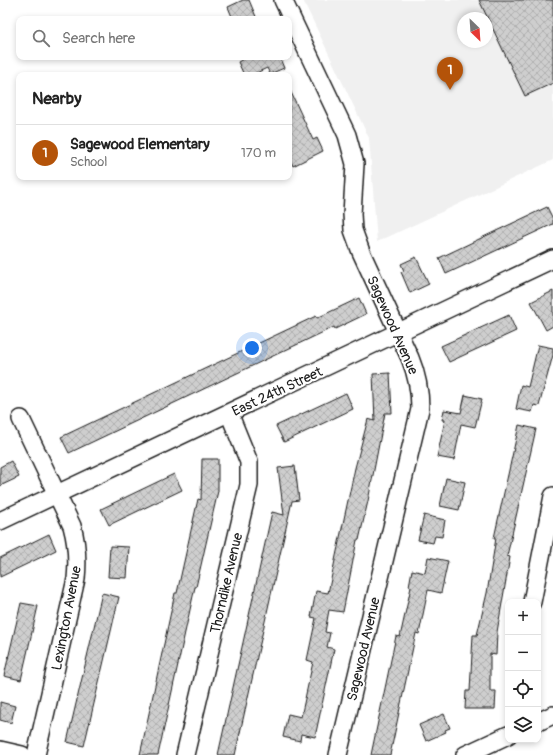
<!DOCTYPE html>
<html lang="en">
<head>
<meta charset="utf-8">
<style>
	body { margin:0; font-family:Pangolin,sans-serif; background:#f6f6f6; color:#222 }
	.controls { position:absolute; right:12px; bottom:12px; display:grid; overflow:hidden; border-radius:8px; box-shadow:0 2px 6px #0003 }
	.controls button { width:36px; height:36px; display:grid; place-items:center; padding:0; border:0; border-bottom:1px solid #e0e0e0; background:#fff; color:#222; font:20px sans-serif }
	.compass { position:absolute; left:457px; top:12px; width:36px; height:36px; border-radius:50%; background:#fff; box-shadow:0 2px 6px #0003; rotate:155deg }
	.you { position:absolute; left:252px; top:348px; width:14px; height:14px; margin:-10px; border:3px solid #fff; border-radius:50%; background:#1a73e8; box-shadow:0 0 0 6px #1a73e833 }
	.badge { display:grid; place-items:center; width:26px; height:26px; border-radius:50%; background:#b45309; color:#fff; font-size:13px; font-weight:700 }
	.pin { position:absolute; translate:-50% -33px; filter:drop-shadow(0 1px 2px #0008) }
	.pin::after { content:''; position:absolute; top:21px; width:14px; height:12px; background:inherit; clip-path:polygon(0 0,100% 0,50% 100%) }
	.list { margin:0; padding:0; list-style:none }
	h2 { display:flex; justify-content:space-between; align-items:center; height:52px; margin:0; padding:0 16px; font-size:17px }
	h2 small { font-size:13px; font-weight:400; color:#767676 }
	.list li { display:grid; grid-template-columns:26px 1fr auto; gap:12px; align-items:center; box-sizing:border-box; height:56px; padding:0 16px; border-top:1px solid #e0e0e0 }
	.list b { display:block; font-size:15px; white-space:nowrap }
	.list p { margin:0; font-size:13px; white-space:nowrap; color:#767676 }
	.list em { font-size:13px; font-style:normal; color:#767676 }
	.icon { flex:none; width:22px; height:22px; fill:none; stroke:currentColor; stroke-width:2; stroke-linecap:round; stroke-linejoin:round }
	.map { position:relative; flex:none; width:553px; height:755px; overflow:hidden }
	.search { position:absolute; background:#fff; box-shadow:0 2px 6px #0003; left:16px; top:16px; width:276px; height:44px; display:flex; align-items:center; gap:10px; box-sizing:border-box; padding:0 14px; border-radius:8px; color:#767676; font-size:15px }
	.panel { position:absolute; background:#fff; box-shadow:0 2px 6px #0003; left:16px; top:72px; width:276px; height:108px; border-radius:8px }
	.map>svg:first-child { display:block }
	.built { fill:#f0f0f0; fill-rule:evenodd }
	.building { fill:url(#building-cross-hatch); stroke:#1c1c1c }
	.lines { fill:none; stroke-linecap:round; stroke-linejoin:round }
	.minor-casing { stroke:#1c1c1c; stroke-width:20 }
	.minor { stroke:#fff; stroke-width:17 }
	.labels { text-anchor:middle; stroke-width:4; stroke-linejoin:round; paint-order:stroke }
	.street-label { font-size:14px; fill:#1c1c1c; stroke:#fff }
</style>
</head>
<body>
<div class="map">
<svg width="553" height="755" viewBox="0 0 553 755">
	<defs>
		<pattern id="building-cross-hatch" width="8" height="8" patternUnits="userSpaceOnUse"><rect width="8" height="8" fill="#cecece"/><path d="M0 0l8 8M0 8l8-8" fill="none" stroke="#b0b0b0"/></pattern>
	</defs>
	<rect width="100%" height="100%" fill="#fff"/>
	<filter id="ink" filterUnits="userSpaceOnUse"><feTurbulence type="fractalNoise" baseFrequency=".025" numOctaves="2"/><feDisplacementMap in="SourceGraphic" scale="8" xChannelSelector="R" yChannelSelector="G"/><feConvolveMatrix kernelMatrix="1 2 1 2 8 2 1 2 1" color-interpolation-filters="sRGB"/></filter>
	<g filter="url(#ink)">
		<path class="built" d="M 303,0 L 553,0 L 553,160 L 377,242 L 369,138 ZM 463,18 L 487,18 L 487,42 L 463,42 Z"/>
		<g class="building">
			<polygon points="243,0 249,0 257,19 233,19 228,7"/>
			<polygon points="479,0 553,0 553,83 525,96"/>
			<polygon points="247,57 290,57 281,61 284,68 270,74 267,68 252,75 244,75 238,62"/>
			<polygon points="289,88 313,140 317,138 323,151 293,166 289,158"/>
			<polygon points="547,207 553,219 553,224 446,274 439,258"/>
			<polygon points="416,257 429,284 410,293 401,272 404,271 401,264"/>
			<polygon points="553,291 553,326 546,330 531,302"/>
			<polygon points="359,298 366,314 335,329 334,327 69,453 61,437 316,316 317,318"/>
			<polygon points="509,315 516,331 449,362 441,346"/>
			<polygon points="538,345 553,348 553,355 539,406 534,405 532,412 516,409 521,385 528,387"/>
			<polygon points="390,373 392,413 385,413 368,501 359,540 357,540 343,612 329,610 325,632 330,633 327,647 334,649 315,737 301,734 300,741 283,737 288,714 301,717 313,662 307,660 316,618 311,617 316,591 328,593 355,468 368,419 375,421 373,374"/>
			<polygon points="346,393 353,409 284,442 276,426"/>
			<polygon points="465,395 482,399 475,427 461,424 454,460 437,457 445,420 442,420 444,410 461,413"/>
			<polygon points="519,425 536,429 507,556 510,557 497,632 496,655 490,654 490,691 496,691 495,709 465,709 466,691 470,691 473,635 477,635 487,593 496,538 494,538"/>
			<polygon points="202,459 218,459 218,491 196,587 195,587 158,755 140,755 175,593 177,593 198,499 201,500"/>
			<polygon points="11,461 19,477 0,486 0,467"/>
			<polygon points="295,466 299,500 292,501 235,755 218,755 272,512 284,515 278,468"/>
			<polygon points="174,474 182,490 109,525 101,509"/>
			<polygon points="446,478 465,482 459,510 440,506"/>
			<polygon points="424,515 445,520 442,537 435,536 433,543 418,540"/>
			<polygon points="49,534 56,550 0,577 0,558"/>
			<polygon points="110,546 129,547 127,578 108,577"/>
			<polygon points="428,557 448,561 441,593 428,590 419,634 416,633 390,755 371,755 396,636 400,637 411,587 409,586 412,570 425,573"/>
			<polygon points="102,593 119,597 84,746 67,742"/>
			<polygon points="21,603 38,606 21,680 4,676"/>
			<polygon points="0,702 15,706 11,723 0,720"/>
			<polygon points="444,714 450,728 445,730 446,732 426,741 419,725"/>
		</g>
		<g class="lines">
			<defs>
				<g id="minor">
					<path d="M 283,0 L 347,135 L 355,164 L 352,214 L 353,230 L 361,252 L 410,358 C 417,375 420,391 420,409 L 338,755"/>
					<path d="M 21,419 L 72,526 C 77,544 78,559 76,579 L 36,755"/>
					<polyline points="0,521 553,259"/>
					<polyline points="532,602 553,496"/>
					<polyline points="538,722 553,715"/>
					<polyline points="0,750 22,755"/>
					<polyline points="185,755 249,485 249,462 229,413"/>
					<polyline points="465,755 508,735"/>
				</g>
			</defs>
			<use href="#minor" class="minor-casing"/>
			<use href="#minor" class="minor"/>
		</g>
	</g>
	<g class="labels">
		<g class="street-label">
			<text transform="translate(393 325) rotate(66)" y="5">Sagewood Avenue</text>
			<text transform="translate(277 391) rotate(-25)" y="5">East 24th Street</text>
			<text transform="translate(226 583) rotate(-77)" y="5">Thorndike Avenue</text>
			<text transform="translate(66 618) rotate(-79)" y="5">Lexington Avenue</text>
			<text transform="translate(363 649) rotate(-77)" y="5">Sagewood Avenue</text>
		</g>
	</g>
</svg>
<div class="controls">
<button>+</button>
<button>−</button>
<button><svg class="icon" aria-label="locate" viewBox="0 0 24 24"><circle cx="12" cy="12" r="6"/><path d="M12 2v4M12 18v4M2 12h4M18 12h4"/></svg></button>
<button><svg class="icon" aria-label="layers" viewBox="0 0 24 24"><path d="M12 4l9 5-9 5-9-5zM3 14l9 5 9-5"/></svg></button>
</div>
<svg class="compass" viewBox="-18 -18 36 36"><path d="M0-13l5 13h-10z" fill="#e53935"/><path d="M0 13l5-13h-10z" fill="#767676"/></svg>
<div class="you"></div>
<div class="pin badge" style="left:450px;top:90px">1</div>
<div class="search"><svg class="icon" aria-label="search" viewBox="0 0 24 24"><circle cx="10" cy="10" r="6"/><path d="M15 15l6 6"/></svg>Search here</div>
<section class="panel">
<h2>Nearby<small></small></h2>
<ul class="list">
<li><span class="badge">1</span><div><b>Sagewood Elementary</b><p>School</p></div><em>170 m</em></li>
</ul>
</section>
</div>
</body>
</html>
